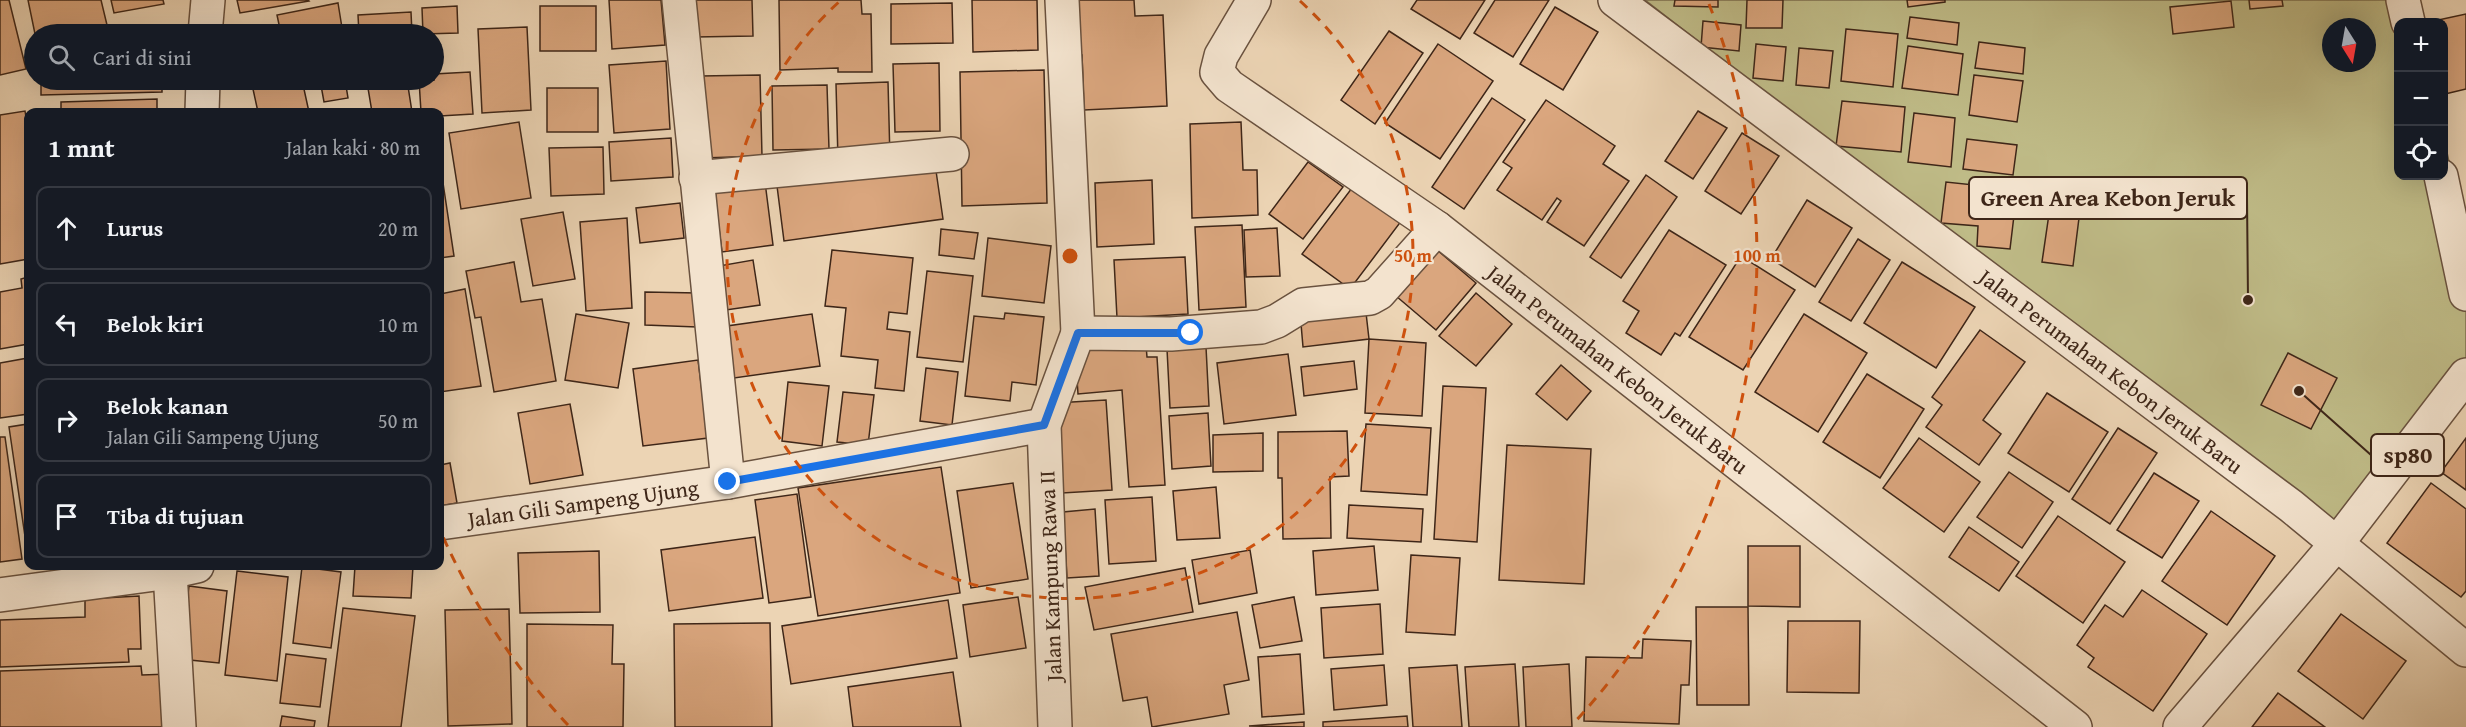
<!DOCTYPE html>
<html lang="id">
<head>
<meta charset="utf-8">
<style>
	body { margin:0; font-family:"Gentium Book Plus",serif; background:#242831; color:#f1f3f6 }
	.controls { position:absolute; right:18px; top:18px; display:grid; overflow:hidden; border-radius:12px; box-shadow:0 6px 24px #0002 }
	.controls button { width:54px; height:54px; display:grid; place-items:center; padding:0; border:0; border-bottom:2px solid #363941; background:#171b24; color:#f1f3f6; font:30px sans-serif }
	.compass { position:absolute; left:2322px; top:18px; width:54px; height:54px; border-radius:50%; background:#171b24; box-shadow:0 6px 24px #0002; rotate:169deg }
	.stop { position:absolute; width:18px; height:18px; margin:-14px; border:4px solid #1a73e8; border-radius:50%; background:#fff }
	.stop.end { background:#1a73e8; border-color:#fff; box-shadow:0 2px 6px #0008 }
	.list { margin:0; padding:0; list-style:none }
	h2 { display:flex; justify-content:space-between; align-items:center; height:78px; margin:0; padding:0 24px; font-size:26px }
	h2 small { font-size:20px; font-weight:400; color:#9ea1a6 }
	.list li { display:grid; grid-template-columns:39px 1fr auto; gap:18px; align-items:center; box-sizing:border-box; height:84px; margin:0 12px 12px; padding:0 12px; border:2px solid #363941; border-radius:12px }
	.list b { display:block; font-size:22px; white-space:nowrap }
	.list p { margin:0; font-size:20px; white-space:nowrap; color:#9ea1a6 }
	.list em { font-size:20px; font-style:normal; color:#9ea1a6 }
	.icon { flex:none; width:33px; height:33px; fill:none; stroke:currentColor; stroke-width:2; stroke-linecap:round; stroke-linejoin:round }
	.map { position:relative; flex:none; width:2466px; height:727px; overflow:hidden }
	.search { position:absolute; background:#171b24; box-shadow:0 6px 24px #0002; left:24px; top:24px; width:420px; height:66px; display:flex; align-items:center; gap:15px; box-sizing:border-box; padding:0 21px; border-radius:33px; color:#9ea1a6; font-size:22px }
	.panel { position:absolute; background:#171b24; box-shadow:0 6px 24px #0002; left:24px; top:108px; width:420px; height:462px; border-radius:12px }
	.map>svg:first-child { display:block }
	.green { fill:#bfbb87; stroke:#7e7050; stroke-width:1.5; fill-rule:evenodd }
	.building { fill:#daa67e; stroke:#3e2618; stroke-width:1.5 }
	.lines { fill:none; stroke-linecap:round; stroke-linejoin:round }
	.minor-casing { stroke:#6a523f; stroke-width:36 }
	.minor { stroke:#f3e3ce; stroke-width:33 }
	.route { stroke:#1a73e8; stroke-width:8 }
	.ring { fill:none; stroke:#ce510e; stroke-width:3; stroke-dasharray:10 8 }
	.labels { text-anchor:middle; stroke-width:4.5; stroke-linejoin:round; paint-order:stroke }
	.street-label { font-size:22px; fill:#3e2618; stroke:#f3e3ce }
	.centre { fill:#ce510e; stroke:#f3e3ce; stroke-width:3 }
	.ring-label { font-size:18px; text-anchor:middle; font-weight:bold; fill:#ce510e; stroke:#f3e3ce; stroke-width:4.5; stroke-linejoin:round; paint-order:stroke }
	.leader { fill:none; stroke:#3e2618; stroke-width:2 }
	.callout-dot { fill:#3e2618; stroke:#f3e3ce; stroke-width:2 }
	.callout { fill:#f3e3ce; stroke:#3e2618; stroke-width:2 }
	.callout-label { font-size:24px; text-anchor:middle; font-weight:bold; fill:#3e2618 }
</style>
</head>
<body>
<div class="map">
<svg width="2466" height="727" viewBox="0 0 2466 727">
	<rect width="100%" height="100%" fill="#ecd4b4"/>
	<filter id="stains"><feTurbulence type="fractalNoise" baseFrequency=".00333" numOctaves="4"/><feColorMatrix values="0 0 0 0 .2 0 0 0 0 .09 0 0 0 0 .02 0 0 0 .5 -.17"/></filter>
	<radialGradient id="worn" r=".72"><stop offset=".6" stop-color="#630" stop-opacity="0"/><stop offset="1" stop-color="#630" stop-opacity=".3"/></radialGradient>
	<path class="green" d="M 1645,0 L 2412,0 L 2398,22 L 2398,176 L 2444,176 L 2444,139 L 2466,239 L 2466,361 L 2329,532 ZM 2331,27 L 2367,27 L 2367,63 L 2331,63 Z"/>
	<g class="building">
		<polygon points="0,0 9,0 26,69 0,75"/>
		<polygon points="28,0 101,0 107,25 65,34 35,34"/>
		<polygon points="111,0 163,0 164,4 114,13"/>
		<polygon points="237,0 308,0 309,1 240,13"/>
		<polygon points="609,0 661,0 665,45 612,49"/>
		<polygon points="694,0 752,0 753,36 695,37"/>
		<polygon points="779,0 861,0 862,14 871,14 872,72 838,72 838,68 780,70"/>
		<polygon points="972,0 1037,0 1038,50 973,52"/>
		<polygon points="1065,0 1134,0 1135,16 1163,15 1167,106 1084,110 1082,55 1079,55"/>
		<polygon points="1417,0 1485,0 1460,39 1411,9"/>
		<polygon points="1495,0 1549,0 1513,57 1474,33"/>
		<polygon points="1675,0 1718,0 1718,7 1674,6"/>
		<polygon points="1747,0 1783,0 1782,28 1746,28"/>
		<polygon points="1907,0 1945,0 1945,2 1908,7"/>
		<polygon points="2249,0 2282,0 2283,6 2250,9"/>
		<polygon points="2231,1 2234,27 2173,34 2170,7"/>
		<polygon points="338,3 343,34 281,34 277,15"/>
		<polygon points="952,3 953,43 891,44 891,4"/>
		<polygon points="457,6 458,33 423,34 422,8"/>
		<rect x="540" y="6" width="56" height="45"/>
		<polygon points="1555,7 1598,32 1563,90 1520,64"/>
		<polygon points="411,12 412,34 359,34 358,15"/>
		<polygon points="2466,14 2466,89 2445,94 2444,22 2429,22"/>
		<polygon points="1910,17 1959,23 1957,45 1907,38"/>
		<polygon points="1703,21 1741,25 1739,51 1701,47"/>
		<polygon points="527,27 531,110 482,113 478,29"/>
		<polygon points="1846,29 1898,34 1893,87 1841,81"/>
		<polygon points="1389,31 1423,53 1375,124 1341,100"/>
		<polygon points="1979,42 2025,48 2023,74 1975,68"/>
		<polygon points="1438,44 1493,81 1440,159 1385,123"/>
		<polygon points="1756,44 1786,47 1783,81 1753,78"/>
		<polygon points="1908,46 1963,54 1958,95 1902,88"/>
		<polygon points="1799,48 1833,51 1829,88 1796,85"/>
		<polygon points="666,61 670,129 614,133 609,65"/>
		<polygon points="939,63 940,131 895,132 893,64"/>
		<polygon points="1044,70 1047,203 962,206 960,72"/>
		<polygon points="470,72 473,114 440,116 440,112 421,112 419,80 434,80 434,74"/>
		<polygon points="760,75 762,156 703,158 701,76"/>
		<polygon points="1974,75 2023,81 2017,122 1969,115"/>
		<polygon points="41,80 162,80 162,92 41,95"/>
		<polygon points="251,80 302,80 309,112 258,112"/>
		<polygon points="320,80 345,80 348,98 324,102"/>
		<polygon points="379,80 407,80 412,112 372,112 367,82"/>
		<polygon points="888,82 890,159 838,160 836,84"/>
		<polygon points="827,85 829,149 773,150 772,86"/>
		<rect x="547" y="88" width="51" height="44"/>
		<polygon points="1492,98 1525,120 1464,209 1432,187"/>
		<polygon points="157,99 157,112 61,112 61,102"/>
		<polygon points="1546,100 1615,146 1603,164 1629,181 1584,246 1547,222 1561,201 1557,198 1542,220 1497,190 1512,168 1503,162"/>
		<polygon points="1842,101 1905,107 1901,152 1836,146"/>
		<polygon points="25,111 28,130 28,259 0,264 0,115"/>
		<polygon points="1698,111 1727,128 1693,179 1665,161"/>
		<polygon points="1914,113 1955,118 1951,167 1908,162"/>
		<polygon points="519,122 531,198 461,209 449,133"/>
		<polygon points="1241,122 1243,170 1257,170 1258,215 1192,218 1190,124"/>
		<polygon points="1742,133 1779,156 1741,214 1705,191"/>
		<polygon points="671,138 673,177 611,181 609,142"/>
		<polygon points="1967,139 2017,145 2013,175 1963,169"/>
		<polygon points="603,147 604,194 551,196 549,148"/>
		<polygon points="1308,162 1343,187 1303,239 1269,214"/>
		<polygon points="440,163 454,256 440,258"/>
		<polygon points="935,164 943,219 784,241 777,186"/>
		<polygon points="1646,175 1677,197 1621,278 1590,257"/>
		<polygon points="1983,179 2018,182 2010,249 1977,246 1978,226 1941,223 1946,182 1983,186"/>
		<polygon points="1152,180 1154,244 1097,247 1095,183"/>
		<polygon points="765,182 773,245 722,252 714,189"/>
		<polygon points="1355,184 1402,220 1350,289 1302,254"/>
		<polygon points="1807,200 1852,228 1815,287 1771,259"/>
		<polygon points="680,203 684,238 640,243 636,208"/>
		<polygon points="563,212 575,279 533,286 521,219"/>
		<polygon points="2049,214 2079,218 2073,266 2042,262"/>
		<polygon points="627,218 632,308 586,311 580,222"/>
		<polygon points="1242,225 1246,307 1199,310 1195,227"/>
		<polygon points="1277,228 1280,276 1246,277 1244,230"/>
		<polygon points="941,229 978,233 974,259 939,255"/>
		<polygon points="1669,230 1726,265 1680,336 1675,333 1661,355 1626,333 1639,311 1623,301"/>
		<polygon points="988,238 1051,246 1044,303 982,296"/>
		<polygon points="1858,239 1890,260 1851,321 1819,302"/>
		<polygon points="1436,249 1476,283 1436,330 1396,296"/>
		<polygon points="832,250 913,258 907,314 889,312 887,329 910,332 904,391 875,388 878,360 841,356 846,308 825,306"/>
		<polygon points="1741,256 1795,290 1743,370 1689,337"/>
		<polygon points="1185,257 1188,314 1117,318 1114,260"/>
		<polygon points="753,260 760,305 719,311 713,267"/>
		<polygon points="514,262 521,302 542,299 556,381 494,392 481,317 475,318 466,271"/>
		<polygon points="1902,262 1975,307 1936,368 1864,323"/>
		<polygon points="927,271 973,276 963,362 917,357"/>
		<polygon points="28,277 28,344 0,349 0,292 22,288 21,279"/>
		<polygon points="465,289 481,386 440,392 440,294"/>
		<polygon points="645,292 698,293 697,327 645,325"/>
		<polygon points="1476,293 1512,324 1476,366 1439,336"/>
		<polygon points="1365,304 1369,339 1303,347 1300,312"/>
		<polygon points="1005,313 1044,317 1036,385 1012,382 1010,401 965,396 974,316 1004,319"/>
		<polygon points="576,314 629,323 618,388 565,380"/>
		<polygon points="812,314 820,366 727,379 720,327"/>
		<polygon points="1804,314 1867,353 1818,432 1755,392"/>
		<polygon points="1980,330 2025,362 1983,420 2001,434 1979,465 1926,427 1942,405 1932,397"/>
		<polygon points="1369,339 1426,343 1422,416 1365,413"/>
		<polygon points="1146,345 1147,357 1157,357 1165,485 1129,487 1122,390 1078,394 1075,349"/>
		<polygon points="1206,347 1209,406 1170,408 1167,349"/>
		<polygon points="2288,353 2337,378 2311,429 2261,405"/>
		<polygon points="1288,354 1296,415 1224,424 1217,363"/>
		<polygon points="28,358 28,414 0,418 0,363"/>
		<polygon points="698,360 708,438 643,446 633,369"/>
		<polygon points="1354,361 1357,389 1304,396 1301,367"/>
		<polygon points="1561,365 1591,391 1567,420 1536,394"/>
		<polygon points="926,368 958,372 952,425 920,421"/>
		<polygon points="1867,374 1924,409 1880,478 1823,442"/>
		<polygon points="788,382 829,386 822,446 782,441"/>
		<polygon points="1443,386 1486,388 1477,542 1434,539"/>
		<polygon points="843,392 874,395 868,445 837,442"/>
		<polygon points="2047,393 2108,432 2069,492 2008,453"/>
		<polygon points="1106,400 1112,490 1062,493 1055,403"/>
		<polygon points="570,404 583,475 530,484 518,413"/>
		<polygon points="1208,413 1211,466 1172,469 1169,416"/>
		<polygon points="28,424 28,557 9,427"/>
		<polygon points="1366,424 1431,428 1427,495 1361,491"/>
		<polygon points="2118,428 2157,453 2110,524 2072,499"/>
		<polygon points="1347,431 1349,476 1330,477 1331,538 1283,539 1282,478 1278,478 1278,432"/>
		<polygon points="1263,433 1263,471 1213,472 1213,435"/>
		<polygon points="0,437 5,437 22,559 0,562"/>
		<polygon points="1919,438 1980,482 1944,532 1883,488"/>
		<polygon points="2466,438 2466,490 2441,472"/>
		<polygon points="1507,445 1591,449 1584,584 1499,580"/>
		<polygon points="450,463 457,503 440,506 440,465"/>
		<polygon points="941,467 960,593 818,616 798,488"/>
		<polygon points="2009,472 2053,502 2022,548 1977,517"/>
		<polygon points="2154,473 2199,501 2162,558 2117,530"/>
		<polygon points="1013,483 1028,579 971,588 957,491"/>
		<polygon points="2431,483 2466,509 2466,591 2461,597 2387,543"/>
		<polygon points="1216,487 1220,538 1177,540 1173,491"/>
		<polygon points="797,494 811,597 769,603 755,500"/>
		<polygon points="1152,497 1156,561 1109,564 1105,500"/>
		<polygon points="1349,505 1423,509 1421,542 1347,538"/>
		<polygon points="1095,509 1099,576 1067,578 1063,512"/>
		<polygon points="2211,511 2275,556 2227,625 2162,581"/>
		<polygon points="2058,516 2125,562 2083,623 2016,576"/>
		<polygon points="1969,527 2019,562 1999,591 1949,557"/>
		<polygon points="755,537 763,598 669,611 661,550"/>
		<polygon points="1374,546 1378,590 1316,595 1313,551"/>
		<polygon points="1748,546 1800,546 1800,607 1748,606"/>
		<polygon points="1250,550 1257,593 1199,604 1192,560"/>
		<polygon points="599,551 600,612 520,613 518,553"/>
		<polygon points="1411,555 1460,558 1455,635 1406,632"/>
		<polygon points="355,566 413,566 411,598 353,596"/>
		<polygon points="302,567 341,572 331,648 293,643"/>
		<polygon points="1185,568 1193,612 1094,630 1085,587"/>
		<polygon points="237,571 288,577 277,681 225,675"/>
		<polygon points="189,586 227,591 219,663 180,659"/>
		<polygon points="2142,590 2207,634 2153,711 2088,667 2094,658 2077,645 2105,605 2123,617"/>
		<polygon points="139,596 141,649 128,649 129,662 0,667 0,620 85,617 85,599"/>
		<polygon points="1018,597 1026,648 970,657 963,605"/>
		<polygon points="1294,597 1302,641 1260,648 1252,605"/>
		<polygon points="948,600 957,658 791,684 782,626"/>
		<polygon points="1380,604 1383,654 1324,658 1321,608"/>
		<polygon points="1696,607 1748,607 1749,705 1697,705"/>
		<polygon points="343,608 415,616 401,727 328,727"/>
		<polygon points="509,609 512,724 448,726 445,610"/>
		<polygon points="1237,612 1249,680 1224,685 1229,714 1152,727 1147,697 1123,701 1111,634"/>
		<polygon points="2341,614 2406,661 2363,719 2298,671"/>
		<polygon points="1788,621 1860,621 1859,693 1787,692"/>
		<polygon points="770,623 772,727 675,727 674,624"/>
		<polygon points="527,624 613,625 612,664 624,664 623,727 527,727"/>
		<polygon points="1643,639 1691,641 1689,685 1681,685 1679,724 1584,721 1586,657 1642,658"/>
		<polygon points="286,654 326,659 320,707 280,703"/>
		<polygon points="1300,654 1304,714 1262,717 1258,657"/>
		<polygon points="1515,664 1519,727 1469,727 1465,667"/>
		<polygon points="1569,664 1572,727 1526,727 1523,667"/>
		<polygon points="1384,665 1387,705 1334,710 1331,669"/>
		<polygon points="1457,665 1462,727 1413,727 1409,668"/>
		<polygon points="141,666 142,675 169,674 170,727 0,727 0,671"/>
		<polygon points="953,672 961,727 853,727 848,687"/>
		<polygon points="2278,693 2325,727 2252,727"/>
		<polygon points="282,716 315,721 314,727 280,727"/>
		<polygon points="1407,716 1408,727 1323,727 1323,722"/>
		<polygon points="1304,722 1304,727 1249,726"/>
	</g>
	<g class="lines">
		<defs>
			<g id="minor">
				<polyline points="679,0 728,482"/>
				<polyline points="1062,0 1078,333"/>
				<polyline points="1254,0 1221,56 1217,72 1229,86 1437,228 2075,727"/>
				<polyline points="1615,0 2291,506 2466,650"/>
				<polyline points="2403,0 2408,22"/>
				<polyline points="205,34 208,0"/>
				<polyline points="202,112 203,80"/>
				<polyline points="2441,176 2466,294"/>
				<polyline points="696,178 952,154"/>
				<polyline points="440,523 728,482 1044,425"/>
				<polyline points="170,572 179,727"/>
				<polyline points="0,595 170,572 197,566"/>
				<polyline points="1055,727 1044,425 1078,333 1171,334 1261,327 1277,321 1303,305 1370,298 1379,293 1437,228"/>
				<polyline points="2180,727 2338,542 2466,375"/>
			</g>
		</defs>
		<use href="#minor" class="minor-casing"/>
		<use href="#minor" class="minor"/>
	</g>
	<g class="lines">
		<polyline class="route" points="728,482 1044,425 1078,333 1191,333"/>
	</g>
	<g class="ring">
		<path d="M1300 1A343 343 0 1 1 840 1"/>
		<path d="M568 725A687 687 0 0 1 440 530M1709 4A687 687 0 0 1 1572 725"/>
	</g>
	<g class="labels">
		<g class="street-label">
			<text transform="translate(1618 369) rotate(38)" y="8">Jalan Perumahan Kebon Jeruk Baru</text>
			<text transform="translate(2111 371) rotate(37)" y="8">Jalan Perumahan Kebon Jeruk Baru</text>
			<text transform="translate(583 503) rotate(-8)" y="8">Jalan Gili Sampeng Ujung</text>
			<text transform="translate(1050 576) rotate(-92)" y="8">Jalan Kampung Rawa II</text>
		</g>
	</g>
	<circle cx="1070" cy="256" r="9" class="centre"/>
	<g class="ring-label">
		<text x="1413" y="262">50 m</text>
		<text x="1757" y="262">100 m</text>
	</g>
	<path class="leader" d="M2248 300L2247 198M2299 391L2371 455"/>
	<g class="callout-dot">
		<circle cx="2248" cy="300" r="6"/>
		<circle cx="2299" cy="391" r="6"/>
	</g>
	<g class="callout">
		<rect x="1969" y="177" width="278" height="42" rx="6"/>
		<rect x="2371" y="434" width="73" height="42" rx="6"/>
	</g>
	<g class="callout-label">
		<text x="2108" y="206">Green Area Kebon Jeruk</text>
		<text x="2408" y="463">sp80</text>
	</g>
	<rect width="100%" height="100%" filter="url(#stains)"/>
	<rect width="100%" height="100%" fill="url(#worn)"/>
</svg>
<div class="controls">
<button>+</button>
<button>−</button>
<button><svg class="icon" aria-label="locate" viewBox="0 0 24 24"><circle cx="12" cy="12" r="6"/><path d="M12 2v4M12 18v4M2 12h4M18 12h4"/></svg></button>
</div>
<svg class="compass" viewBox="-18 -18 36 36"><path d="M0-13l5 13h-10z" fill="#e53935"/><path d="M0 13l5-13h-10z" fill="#9ea1a6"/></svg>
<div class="stop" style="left:1191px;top:333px"></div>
<div class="stop end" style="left:728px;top:482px"></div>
<div class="search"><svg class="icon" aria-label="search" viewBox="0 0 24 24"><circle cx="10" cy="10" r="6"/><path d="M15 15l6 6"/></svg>Cari di sini</div>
<section class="panel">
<h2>1 mnt<small>Jalan kaki · 80 m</small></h2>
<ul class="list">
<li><svg class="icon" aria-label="ahead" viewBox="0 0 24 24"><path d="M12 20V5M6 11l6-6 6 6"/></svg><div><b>Lurus</b></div><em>20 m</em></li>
<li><svg class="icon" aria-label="left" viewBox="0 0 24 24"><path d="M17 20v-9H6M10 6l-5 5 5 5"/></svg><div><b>Belok kiri</b></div><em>10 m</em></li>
<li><svg class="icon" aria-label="right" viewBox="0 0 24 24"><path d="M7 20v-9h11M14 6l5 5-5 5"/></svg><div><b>Belok kanan</b><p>Jalan Gili Sampeng Ujung</p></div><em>50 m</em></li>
<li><svg class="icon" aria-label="arrive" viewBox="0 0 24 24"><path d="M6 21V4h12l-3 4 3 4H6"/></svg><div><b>Tiba di tujuan</b></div></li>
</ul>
</section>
</div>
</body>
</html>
